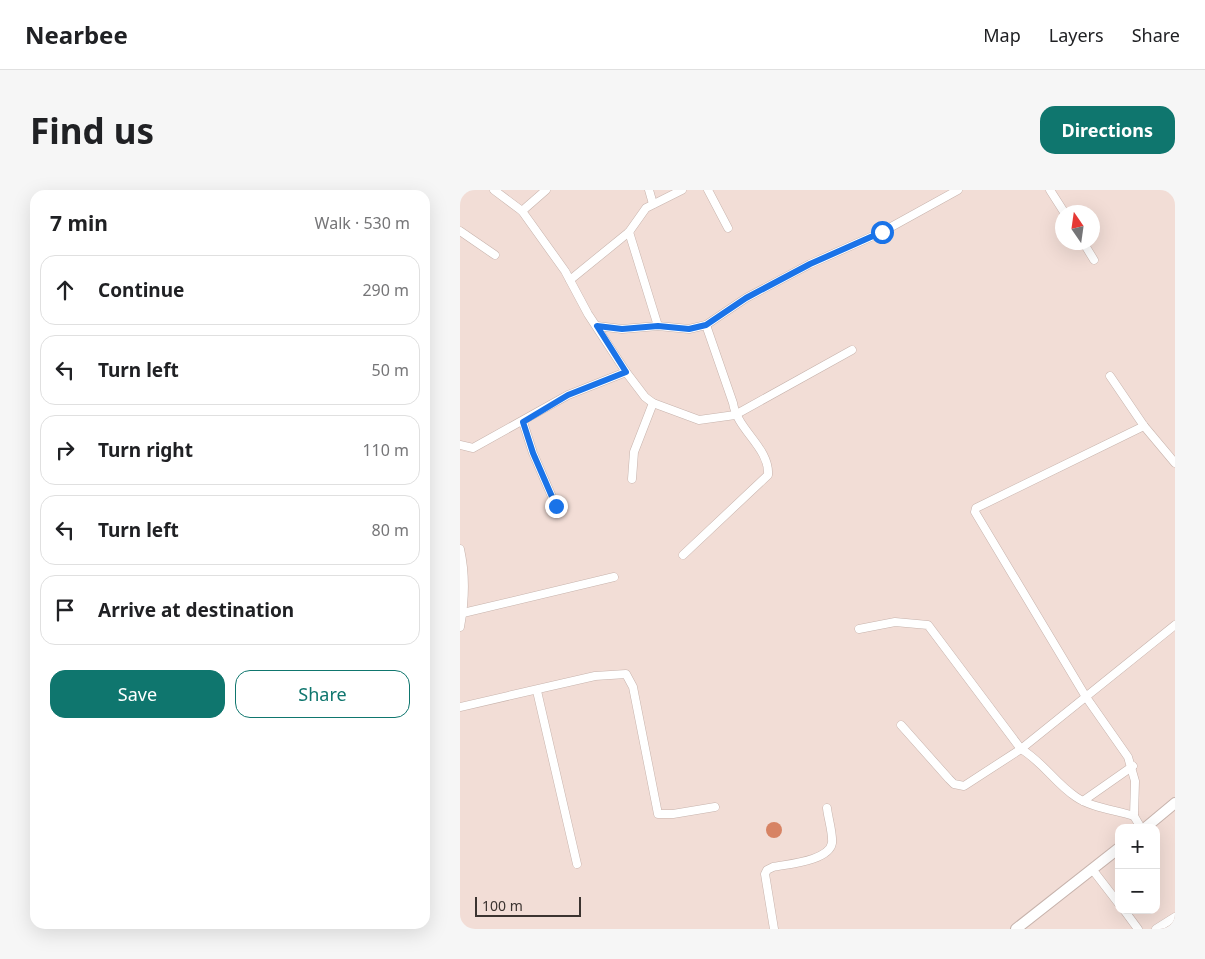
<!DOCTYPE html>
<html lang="en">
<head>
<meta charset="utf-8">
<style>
	body { margin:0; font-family:"Noto Sans",sans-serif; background:#f6f6f6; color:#202124 }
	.controls { position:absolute; right:15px; bottom:15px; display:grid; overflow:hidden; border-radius:10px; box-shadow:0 5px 20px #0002 }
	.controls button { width:45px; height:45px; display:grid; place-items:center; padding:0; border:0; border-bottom:1px solid #e0e0e0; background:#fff; color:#202124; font:25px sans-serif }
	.compass { position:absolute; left:595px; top:15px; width:45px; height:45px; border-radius:50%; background:#fff; box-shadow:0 5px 20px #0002; rotate:347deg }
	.scale { position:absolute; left:15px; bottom:12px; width:106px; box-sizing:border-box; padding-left:5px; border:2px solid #3b3330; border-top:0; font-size:14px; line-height:18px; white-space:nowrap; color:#3b3330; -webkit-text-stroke:4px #f2ddd6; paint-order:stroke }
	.stop { position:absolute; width:15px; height:15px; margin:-11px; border:4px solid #1a73e8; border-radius:50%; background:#fff }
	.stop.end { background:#1a73e8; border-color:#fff; box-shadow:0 1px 5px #0008 }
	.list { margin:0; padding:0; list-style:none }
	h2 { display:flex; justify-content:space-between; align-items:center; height:65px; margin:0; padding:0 20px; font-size:21px }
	h2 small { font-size:16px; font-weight:400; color:#757577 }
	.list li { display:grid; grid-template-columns:32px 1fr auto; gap:15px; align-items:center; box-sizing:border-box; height:70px; margin:0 10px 10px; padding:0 10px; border:1px solid #e0e0e0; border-radius:15px }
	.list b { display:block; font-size:19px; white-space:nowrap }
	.list em { font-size:16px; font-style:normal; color:#757577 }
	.actions { display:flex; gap:10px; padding:15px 20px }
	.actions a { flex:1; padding:11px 0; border:1px solid #0f766e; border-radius:15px; text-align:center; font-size:18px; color:#0f766e }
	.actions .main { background:#0f766e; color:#fff }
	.icon { flex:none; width:28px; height:28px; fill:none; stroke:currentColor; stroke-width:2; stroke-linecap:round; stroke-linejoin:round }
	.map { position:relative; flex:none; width:715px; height:739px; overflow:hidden; border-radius:15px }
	header { display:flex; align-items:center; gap:30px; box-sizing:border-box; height:70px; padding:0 25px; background:#fff; border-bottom:1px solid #e0e0e0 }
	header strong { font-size:24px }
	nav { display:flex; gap:28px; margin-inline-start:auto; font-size:18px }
	.intro { display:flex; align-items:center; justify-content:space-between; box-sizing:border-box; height:120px; padding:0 30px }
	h1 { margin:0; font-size:35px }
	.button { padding:12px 22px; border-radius:15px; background:#0f766e; color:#fff; font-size:18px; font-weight:700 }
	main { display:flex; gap:30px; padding:0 30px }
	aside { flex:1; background:#fff; border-radius:15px; box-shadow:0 5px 20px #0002 }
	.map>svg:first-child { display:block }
	.water { fill:#d78364 }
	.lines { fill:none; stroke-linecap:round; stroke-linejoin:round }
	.minor-casing { stroke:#c7b3ac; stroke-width:9 }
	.major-casing { stroke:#c7b3ac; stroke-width:12 }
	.minor { stroke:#fff; stroke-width:8 }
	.major { stroke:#fff; stroke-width:10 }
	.route { stroke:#1a73e8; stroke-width:6 }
</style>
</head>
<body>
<header>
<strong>Nearbee</strong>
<nav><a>Map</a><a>Layers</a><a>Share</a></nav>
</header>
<div class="intro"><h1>Find us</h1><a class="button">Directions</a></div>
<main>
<aside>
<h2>7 min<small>Walk · 530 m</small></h2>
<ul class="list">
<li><svg class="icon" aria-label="ahead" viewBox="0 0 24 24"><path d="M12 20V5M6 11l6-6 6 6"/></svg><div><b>Continue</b></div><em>290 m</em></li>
<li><svg class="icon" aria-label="left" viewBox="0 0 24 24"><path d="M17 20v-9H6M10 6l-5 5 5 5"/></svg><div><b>Turn left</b></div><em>50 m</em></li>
<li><svg class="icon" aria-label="right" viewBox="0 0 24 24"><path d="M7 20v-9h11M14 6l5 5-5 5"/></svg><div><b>Turn right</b></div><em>110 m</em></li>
<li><svg class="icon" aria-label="left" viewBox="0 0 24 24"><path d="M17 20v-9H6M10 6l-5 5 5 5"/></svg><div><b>Turn left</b></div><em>80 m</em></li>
<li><svg class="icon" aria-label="arrive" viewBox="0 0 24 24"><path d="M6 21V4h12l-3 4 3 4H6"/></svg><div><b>Arrive at destination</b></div></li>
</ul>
<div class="actions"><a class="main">Save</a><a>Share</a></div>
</aside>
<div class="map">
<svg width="715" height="739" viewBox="0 0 715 739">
	<rect width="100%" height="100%" fill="#f2ddd6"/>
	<circle class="water" cx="314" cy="640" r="8"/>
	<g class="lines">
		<defs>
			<g id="minor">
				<polyline points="34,0 62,21 105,81 128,124 166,182 185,207 193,213 239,230 275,225 392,160"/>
				<polyline points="189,0 193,14"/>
				<polyline points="248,0 268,38"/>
				<polyline points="590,0 604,22"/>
				<polyline points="62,21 86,0"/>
				<polyline points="0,41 35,65"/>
				<polyline points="169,42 198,136"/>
				<polyline points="623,52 634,70"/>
				<polyline points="110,90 169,42 186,18 222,0"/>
				<polyline points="137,136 162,139 198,136 229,139 246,135 286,108 350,74 422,42 498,0"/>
				<polyline points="650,186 684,236 715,273"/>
				<polyline points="63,232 73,263 96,316"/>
				<polyline points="0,255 13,258 108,205 166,182"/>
				<polyline points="172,289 174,262 193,213"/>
				<path d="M 0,359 C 6,386 5,410 0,437"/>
				<path d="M 223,365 L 308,285 C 310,258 277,240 273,213 L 246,135"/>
				<polyline points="3,423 154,387"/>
				<path d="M 399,439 L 435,432 L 468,435 L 561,559 C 583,572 595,593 616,607 C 632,618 656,620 674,626"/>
				<polyline points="77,501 117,674"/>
				<polyline points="0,517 135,486 166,484 173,497 198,624 213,624 255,617"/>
				<polyline points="441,535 489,589 494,594 504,596 561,559 715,435"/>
				<polyline points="623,611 673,576"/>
				<polyline points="681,638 674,626 675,591 668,567 626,507 515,322 516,318 684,236"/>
				<polyline points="632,679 659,714"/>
				<polyline points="664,720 678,739"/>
				<path d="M 314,739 L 305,684 L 307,680 L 313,677 C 327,674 369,671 372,653 C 373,643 368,628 367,618"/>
				<polyline points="696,739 715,727"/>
			</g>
			<g id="major">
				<polyline points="685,638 715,613"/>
				<polyline points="556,739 659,658"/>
			</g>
		</defs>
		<use href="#minor" class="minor-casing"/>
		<use href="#major" class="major-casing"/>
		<use href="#minor" class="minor"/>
		<use href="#major" class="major"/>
	</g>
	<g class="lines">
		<polyline class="route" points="96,316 73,263 63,232 108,205 166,182 137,136 162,139 198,136 229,139 246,135 286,108 350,74 422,42"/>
	</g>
</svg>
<div class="controls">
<button>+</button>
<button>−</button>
</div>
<svg class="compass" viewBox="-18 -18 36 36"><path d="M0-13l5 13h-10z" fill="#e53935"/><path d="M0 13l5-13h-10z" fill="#757577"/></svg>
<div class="scale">100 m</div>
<div class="stop" style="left:422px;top:42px"></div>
<div class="stop end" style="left:96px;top:316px"></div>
</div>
</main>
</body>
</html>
